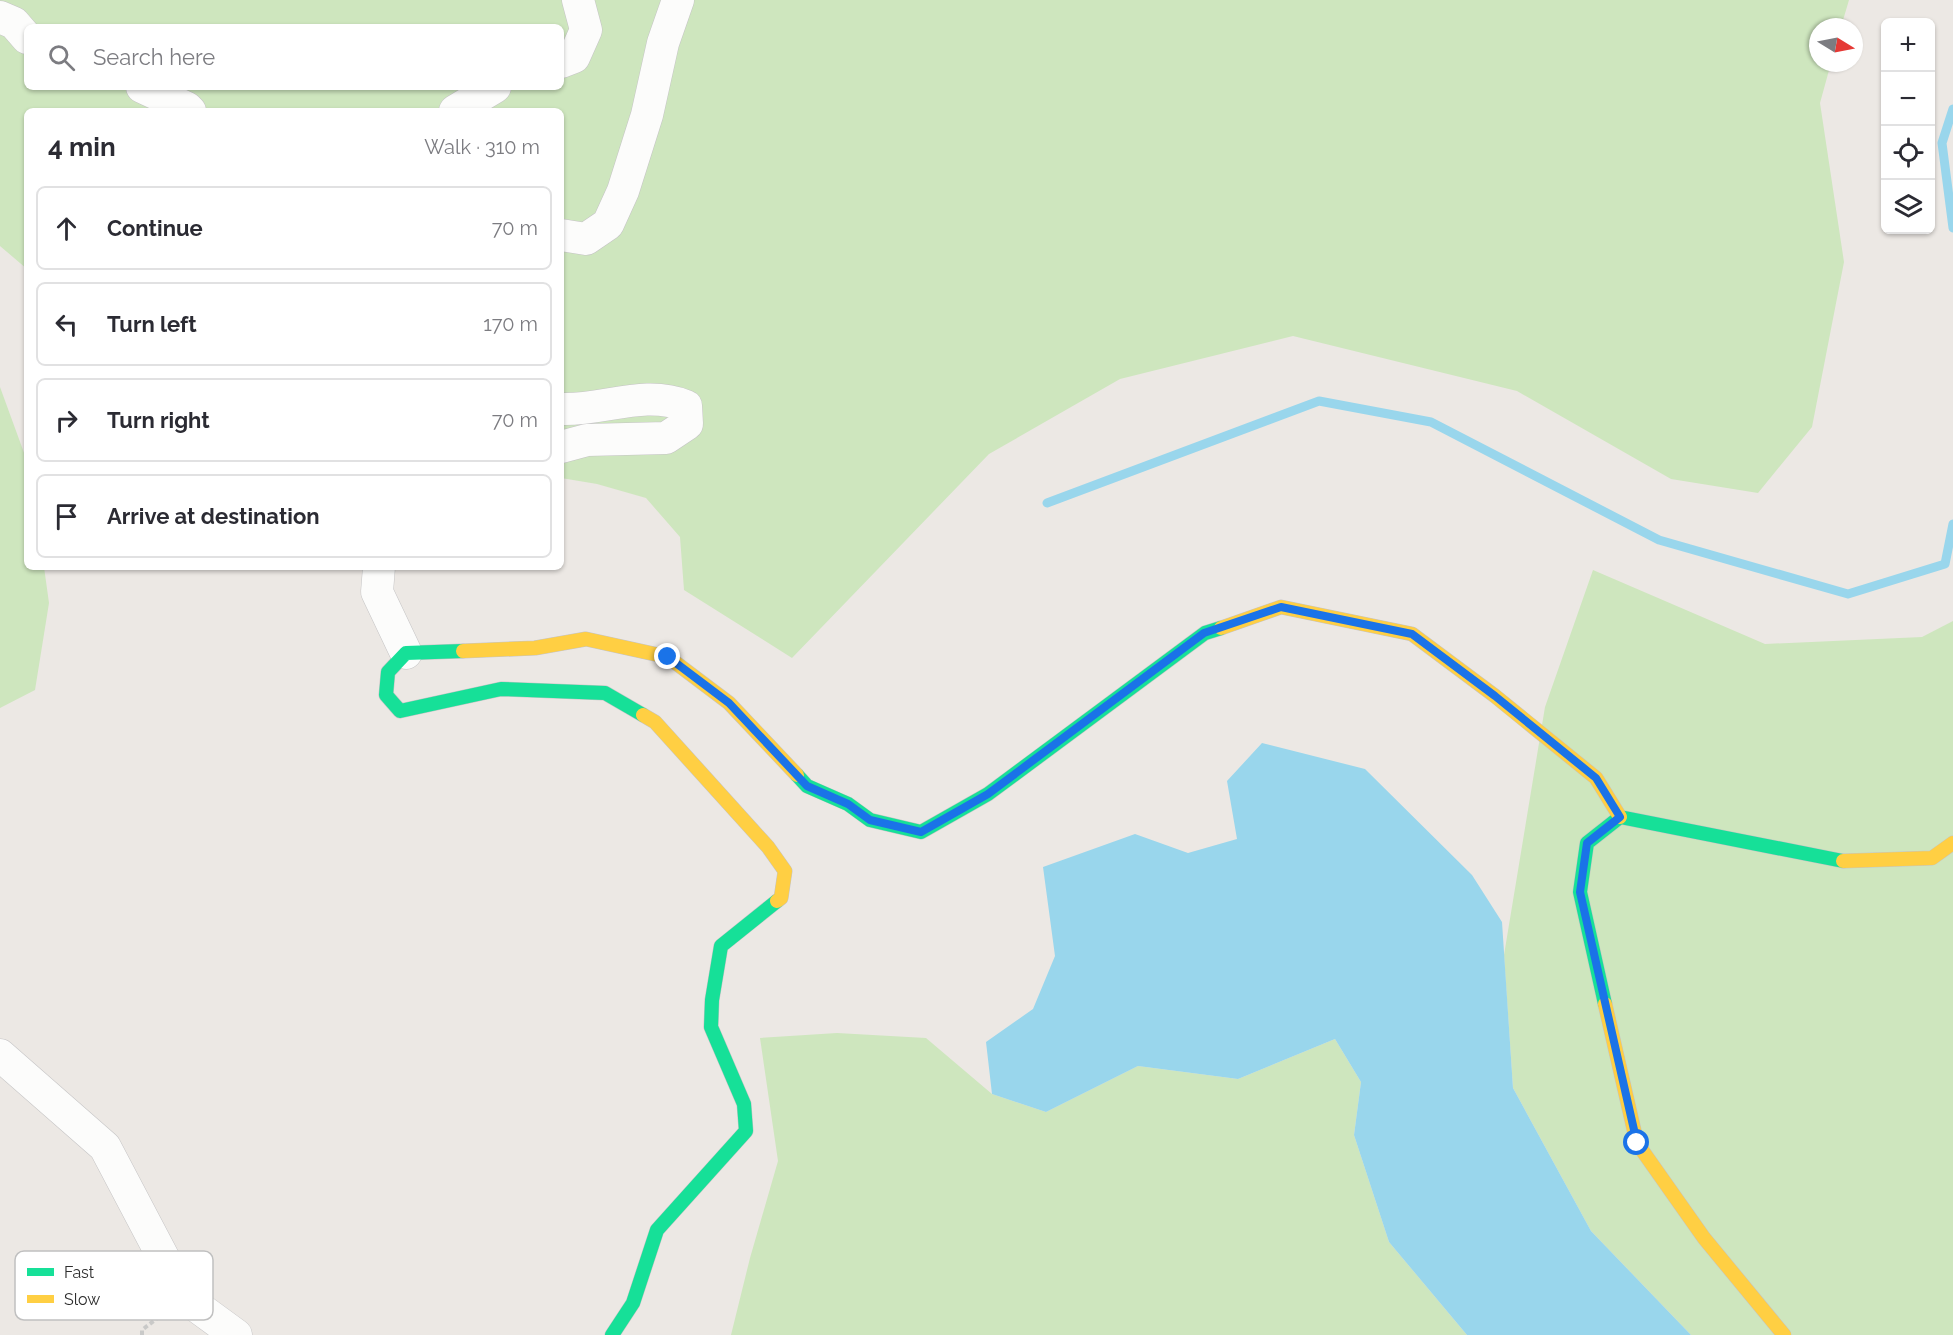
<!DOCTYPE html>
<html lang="en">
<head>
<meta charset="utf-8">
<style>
	body { margin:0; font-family:Raleway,sans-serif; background:#f7f7f7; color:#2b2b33 }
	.controls { position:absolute; right:18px; top:18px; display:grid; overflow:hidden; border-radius:9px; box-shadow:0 2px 4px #0004 }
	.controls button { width:54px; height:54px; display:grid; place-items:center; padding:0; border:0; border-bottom:2px solid #e1e1e2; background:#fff; color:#2b2b33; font:30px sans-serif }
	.compass { position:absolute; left:1809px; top:18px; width:54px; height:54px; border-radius:50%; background:#fff; box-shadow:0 2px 4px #0004; rotate:100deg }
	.stop { position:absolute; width:18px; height:18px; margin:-14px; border:4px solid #1a73e8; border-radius:50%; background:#fff }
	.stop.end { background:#1a73e8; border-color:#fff; box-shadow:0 2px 6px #0008 }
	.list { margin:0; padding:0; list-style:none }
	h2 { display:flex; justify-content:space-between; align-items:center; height:78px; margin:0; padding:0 24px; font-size:26px }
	h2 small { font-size:20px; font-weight:400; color:#7c7c81 }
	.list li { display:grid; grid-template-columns:39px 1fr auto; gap:18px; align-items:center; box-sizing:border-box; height:84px; margin:0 12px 12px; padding:0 12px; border:2px solid #e1e1e2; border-radius:9px }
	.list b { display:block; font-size:22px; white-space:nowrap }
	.list em { font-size:20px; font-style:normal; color:#7c7c81 }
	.icon { flex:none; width:33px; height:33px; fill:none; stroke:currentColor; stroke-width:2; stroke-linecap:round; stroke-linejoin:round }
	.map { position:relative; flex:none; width:1953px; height:1335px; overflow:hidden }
	.search { position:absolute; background:#fff; box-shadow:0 2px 4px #0004; left:24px; top:24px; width:540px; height:66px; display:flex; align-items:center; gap:15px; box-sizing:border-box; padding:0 21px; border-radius:9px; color:#7c7c81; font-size:22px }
	.panel { position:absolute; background:#fff; box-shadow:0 2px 4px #0004; left:24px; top:108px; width:540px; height:462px; border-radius:9px }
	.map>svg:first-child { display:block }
	.green { fill:#cee6be; fill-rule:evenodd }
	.water { fill:#99d6ec }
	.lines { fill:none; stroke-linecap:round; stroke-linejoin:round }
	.stream { stroke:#99d6ec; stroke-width:9 }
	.street-casing { stroke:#c5c4c5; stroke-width:33 }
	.fast-casing { stroke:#c5c4c5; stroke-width:15 }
	.slow-casing { stroke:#c5c4c5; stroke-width:15 }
	.path { stroke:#c9c9c8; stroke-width:4; stroke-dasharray:4.5 3; stroke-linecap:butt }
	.street { stroke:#fcfcfb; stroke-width:32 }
	.fast { stroke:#16e098; stroke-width:14 }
	.slow { stroke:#ffcf43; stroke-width:14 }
	.route { stroke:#1a73e8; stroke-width:8 }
	.key { fill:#fff; stroke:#c0c0c0; stroke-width:1.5 }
	.key-label { font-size:16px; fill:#2e2e2e }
</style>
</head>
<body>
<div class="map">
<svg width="1953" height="1335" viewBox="0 0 1953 1335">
	<rect width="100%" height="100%" fill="#ece8e4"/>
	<g class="green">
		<path d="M 0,0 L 1849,0 L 1841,27 L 1818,27 L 1818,63 L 1831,63 L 1820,103 L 1844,262 L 1812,427 L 1758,493 L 1671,479 L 1517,391 L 1293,336 L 1120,379 L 989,454 L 792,658 L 684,590 L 680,537 L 646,498 L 597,484 L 561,478 L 561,111 L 27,111 L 27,269 L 0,246 ZM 27,27 L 561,27 L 561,87 L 27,87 Z"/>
		<polygon points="0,387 27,461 27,567 44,567 49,603 35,690 0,708"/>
		<polygon points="1593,570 1765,644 1922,637 1953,621 1953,1335 1691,1335 1591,1231 1513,1088 1504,955 1545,707"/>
		<polygon points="837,1033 926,1038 992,1094 1046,1112 1138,1066 1238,1079 1335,1039 1361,1082 1354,1135 1389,1242 1467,1335 731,1335 750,1258 778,1161 760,1038"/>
	</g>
	<polygon class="water" points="1262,743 1365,769 1472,875 1502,922 1513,1088 1591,1231 1691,1335 1467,1335 1389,1242 1354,1135 1361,1082 1335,1039 1238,1079 1138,1066 1046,1112 992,1094 986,1042 1033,1009 1055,956 1043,867 1135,834 1188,853 1237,839 1227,781"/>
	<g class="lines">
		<g class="stream">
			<polyline points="1953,109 1942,143 1953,228"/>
			<polyline points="1047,503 1319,401 1431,422 1659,540 1848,594 1945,564 1953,524"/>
		</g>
		<defs>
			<g id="street">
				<polyline points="0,17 14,23 27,38"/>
				<polyline points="561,62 574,57 586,30 578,0"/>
				<polyline points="142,87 187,108 190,111"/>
				<polyline points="455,111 495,87"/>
				<polyline points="561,235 586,239 608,224 623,191 647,115 663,43 678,0"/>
				<path d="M 561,409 C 603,411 644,389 686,406 L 687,424 L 666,438 L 587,440 L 561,447"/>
				<polyline points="379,567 377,592 406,653"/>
				<polyline points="0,1055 105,1147 184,1297 236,1335"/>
			</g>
			<g id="fast">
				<polyline points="463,651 406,653 388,672 386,695 400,711 501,689 605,693 643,715"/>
				<polyline points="797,775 807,786 848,804 870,820 921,832 988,794 1205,633 1221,628"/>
				<polyline points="1605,1004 1580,892 1587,843 1620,817 1843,861"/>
				<polyline points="612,1335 633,1303 657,1230 746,1131 744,1104 711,1027 712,1000 721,946 777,901"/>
			</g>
			<g id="slow">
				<polyline points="1221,628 1281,607 1412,634 1495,696 1596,778 1620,817"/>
				<polyline points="463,651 535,648 586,639 668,657 729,703 797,775"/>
				<polyline points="643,715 655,722 768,847 785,871 781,898 777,901"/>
				<polyline points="1843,861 1932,858 1953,843"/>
				<polyline points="1605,1004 1637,1143 1704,1238 1784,1335"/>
			</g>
		</defs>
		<use href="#street" class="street-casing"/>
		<use href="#fast" class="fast-casing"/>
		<use href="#slow" class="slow-casing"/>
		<polyline class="path" points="142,1335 142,1330 160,1316"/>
		<use href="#street" class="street"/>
		<use href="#fast" class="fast"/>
		<use href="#slow" class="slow"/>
	</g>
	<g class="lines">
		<polyline class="route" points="668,657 729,703 807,786 848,804 870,820 921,832 988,794 1204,633 1281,607 1412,634 1495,696 1596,778 1620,817 1587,843 1580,892 1637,1143"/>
	</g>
	<rect x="15" y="1251" width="198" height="69" rx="9" class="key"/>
	<rect x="27" y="1268" width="27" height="8" fill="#16e098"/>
	<rect x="27" y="1295" width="27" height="8" fill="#ffcf43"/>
	<g class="key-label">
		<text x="64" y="1278">Fast</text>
		<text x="64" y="1305">Slow</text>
	</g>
</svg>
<div class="controls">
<button>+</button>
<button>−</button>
<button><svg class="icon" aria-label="locate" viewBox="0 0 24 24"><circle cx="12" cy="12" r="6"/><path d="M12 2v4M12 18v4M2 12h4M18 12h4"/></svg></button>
<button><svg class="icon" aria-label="layers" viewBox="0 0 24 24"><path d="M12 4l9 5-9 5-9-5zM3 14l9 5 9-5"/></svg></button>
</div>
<svg class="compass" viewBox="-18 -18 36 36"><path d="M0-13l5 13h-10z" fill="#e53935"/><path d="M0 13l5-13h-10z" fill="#7c7c81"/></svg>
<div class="stop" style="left:1637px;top:1143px"></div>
<div class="stop end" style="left:668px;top:657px"></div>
<div class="search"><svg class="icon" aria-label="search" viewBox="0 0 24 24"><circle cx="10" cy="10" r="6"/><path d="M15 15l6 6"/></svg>Search here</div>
<section class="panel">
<h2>4 min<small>Walk · 310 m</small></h2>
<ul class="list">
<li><svg class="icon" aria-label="ahead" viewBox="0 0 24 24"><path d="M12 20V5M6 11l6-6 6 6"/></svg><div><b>Continue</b></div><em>70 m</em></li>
<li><svg class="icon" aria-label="left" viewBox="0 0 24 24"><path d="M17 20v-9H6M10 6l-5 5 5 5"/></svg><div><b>Turn left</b></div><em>170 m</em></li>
<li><svg class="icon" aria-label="right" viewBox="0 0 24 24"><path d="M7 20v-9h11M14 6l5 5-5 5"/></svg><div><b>Turn right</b></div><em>70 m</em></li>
<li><svg class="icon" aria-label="arrive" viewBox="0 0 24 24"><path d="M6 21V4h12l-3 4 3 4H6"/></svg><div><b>Arrive at destination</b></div></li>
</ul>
</section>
</div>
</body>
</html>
